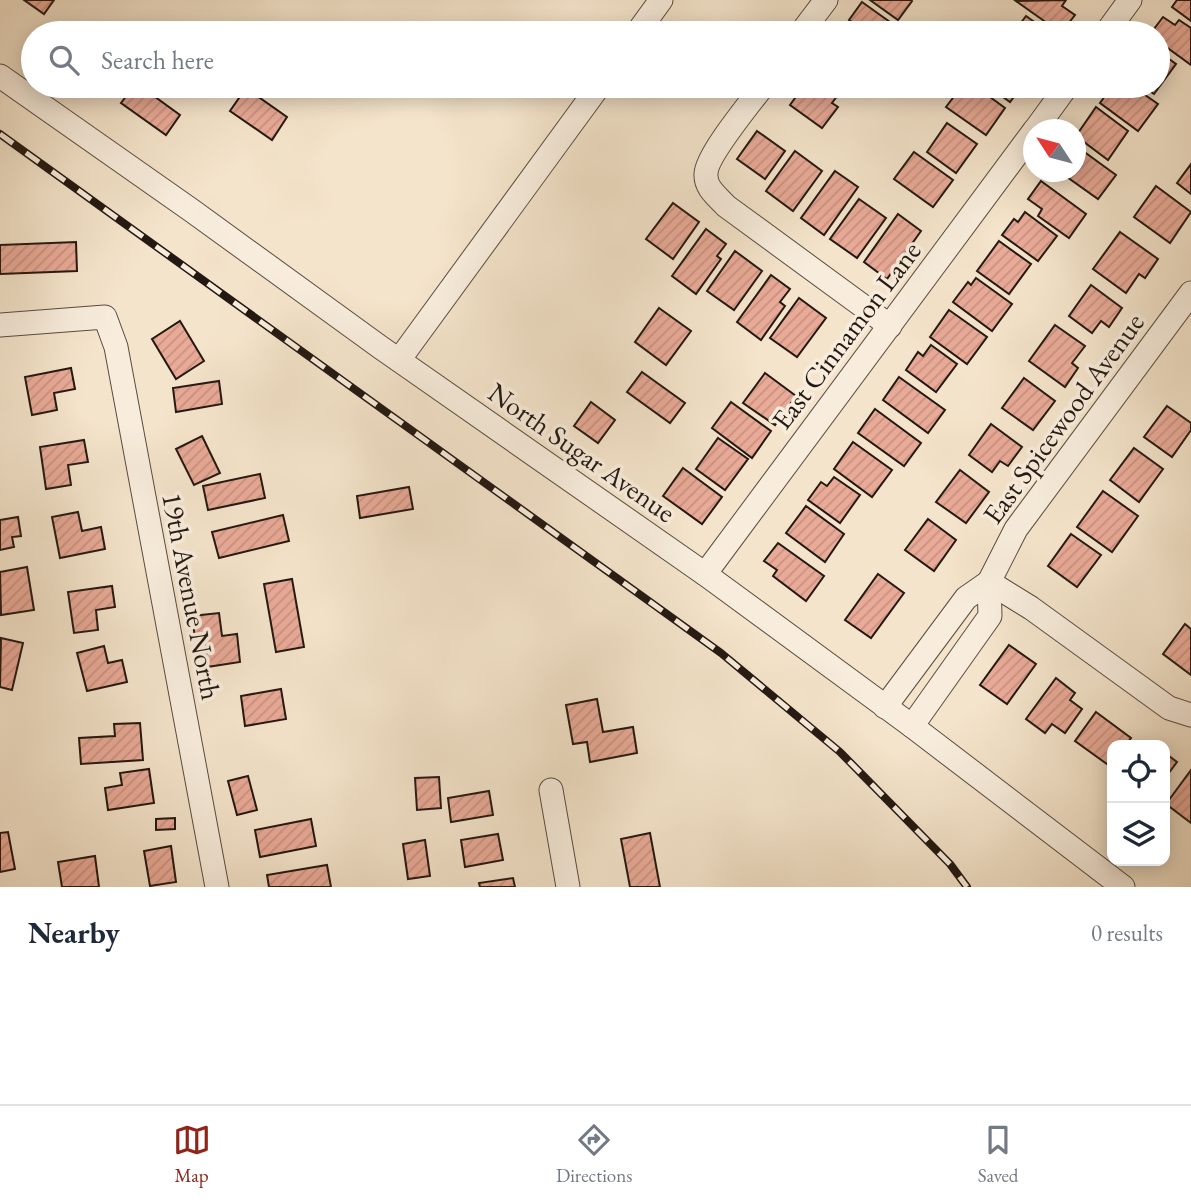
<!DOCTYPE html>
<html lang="en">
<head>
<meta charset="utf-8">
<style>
	body { margin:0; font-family:"EB Garamond",serif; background:#f2f2f3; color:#1f2937 }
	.controls { position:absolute; right:21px; bottom:21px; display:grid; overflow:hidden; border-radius:14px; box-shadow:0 4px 18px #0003 }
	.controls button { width:63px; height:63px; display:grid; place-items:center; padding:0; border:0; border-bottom:2px solid #e0e1e3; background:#fff; color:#1f2937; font:35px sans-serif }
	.compass { position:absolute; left:1023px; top:119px; width:63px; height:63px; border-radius:50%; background:#fff; box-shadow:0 4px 18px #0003; rotate:306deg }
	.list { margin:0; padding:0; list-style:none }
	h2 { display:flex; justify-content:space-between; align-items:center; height:91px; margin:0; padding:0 28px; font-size:30px }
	h2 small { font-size:23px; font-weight:400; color:#747a83 }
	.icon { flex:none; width:38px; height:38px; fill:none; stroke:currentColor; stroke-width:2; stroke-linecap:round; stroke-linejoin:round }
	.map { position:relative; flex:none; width:1191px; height:887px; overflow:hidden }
	.search { position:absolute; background:#fff; box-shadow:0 4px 18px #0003; left:21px; right:21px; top:21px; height:77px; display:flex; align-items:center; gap:18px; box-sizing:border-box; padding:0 24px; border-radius:38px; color:#747a83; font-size:26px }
	.sheet { height:217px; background:#fff }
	nav { display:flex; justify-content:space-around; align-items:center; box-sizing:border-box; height:98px; border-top:2px solid #e0e1e3; background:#fff; font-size:19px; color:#747a83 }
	nav a { display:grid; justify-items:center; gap:4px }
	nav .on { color:#8f2418 }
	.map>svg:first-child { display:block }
	.building { fill:url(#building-hatch); stroke:#241912; stroke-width:2 }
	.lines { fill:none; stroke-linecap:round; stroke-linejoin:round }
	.minor-casing { stroke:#584c40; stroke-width:25 }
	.minor { stroke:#f8eddd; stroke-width:23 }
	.rail-casing { stroke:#241912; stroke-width:8 }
	.rail { stroke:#f8eddd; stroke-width:5; stroke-dasharray:16; stroke-linecap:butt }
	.labels { text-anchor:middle; stroke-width:7; stroke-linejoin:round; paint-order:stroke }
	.street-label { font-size:28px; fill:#241912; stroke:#f8eddd }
</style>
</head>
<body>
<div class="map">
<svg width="1191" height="887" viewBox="0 0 1191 887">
	<defs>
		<pattern id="building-hatch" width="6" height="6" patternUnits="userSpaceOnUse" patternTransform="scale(1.75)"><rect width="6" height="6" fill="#e9aa97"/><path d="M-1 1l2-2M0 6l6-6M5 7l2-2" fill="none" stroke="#c89281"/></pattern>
	</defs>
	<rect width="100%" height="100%" fill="#f4e4cb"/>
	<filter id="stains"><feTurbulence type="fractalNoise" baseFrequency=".00286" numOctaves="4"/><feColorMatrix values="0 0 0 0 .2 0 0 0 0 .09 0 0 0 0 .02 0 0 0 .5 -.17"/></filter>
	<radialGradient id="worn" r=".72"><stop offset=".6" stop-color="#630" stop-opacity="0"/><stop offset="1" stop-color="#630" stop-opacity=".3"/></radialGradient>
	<g class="building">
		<polygon points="24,0 54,0 44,14"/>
		<polygon points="870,0 911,0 912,1 898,20"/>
		<polygon points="1066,0 1062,6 1075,15 1061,33 1016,1"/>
		<polygon points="1177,0 1191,0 1191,21 1172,7"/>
		<polygon points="862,2 904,32 904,33 846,33 853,23 849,20"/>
		<polygon points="1026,16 1050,33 1013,33"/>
		<polygon points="1163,17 1175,25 1179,20 1191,28 1191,65 1158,41 1158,33 1151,33"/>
		<polygon points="1158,51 1176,64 1154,94 1142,86 1158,86"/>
		<polygon points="134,86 140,86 180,115 166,135 121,103"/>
		<polygon points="813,86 825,86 838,95 832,103 838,107 822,128 790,105 803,87 809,91"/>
		<polygon points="962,86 975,86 1005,108 986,135 946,107"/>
		<polygon points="988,86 1022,86 1010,102"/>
		<polygon points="1112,86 1132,86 1158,104 1138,131 1100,103"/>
		<polygon points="246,88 287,117 272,140 230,111"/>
		<polygon points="1096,107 1128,131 1108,160 1076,136"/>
		<polygon points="947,123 977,144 956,173 927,152"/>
		<polygon points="757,131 785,151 765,179 737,159"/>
		<polygon points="795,151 822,171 793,211 766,191"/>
		<polygon points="1083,151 1116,175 1098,199 1060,172 1076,172 1076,157 1078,158"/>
		<polygon points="914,152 953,180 933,207 894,179"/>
		<polygon points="1191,164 1191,194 1177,183"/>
		<polygon points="835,171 858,187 824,235 801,218"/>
		<polygon points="1041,181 1086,214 1069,238 1038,216 1042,209 1028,199"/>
		<polygon points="1156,186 1191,212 1170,243 1134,217"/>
		<polygon points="859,199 886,218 857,258 830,239"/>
		<polygon points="673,203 699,222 673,259 646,239"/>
		<polygon points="1025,212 1057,236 1038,261 1002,235 1014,219 1018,222"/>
		<polygon points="898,214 921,231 887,279 864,262"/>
		<polygon points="706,229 726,244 717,256 721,259 696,294 672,276"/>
		<polygon points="1120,232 1158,259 1145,278 1139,274 1126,293 1093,269"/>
		<polygon points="999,241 1031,264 1009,294 977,271"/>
		<polygon points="76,242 77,271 0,274 0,245"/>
		<polygon points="735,251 762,271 734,310 707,291"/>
		<polygon points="771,275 790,289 780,302 785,306 761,340 737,322"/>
		<polygon points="976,278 1012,304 992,331 953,302 968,282 971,285"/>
		<polygon points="1091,285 1122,308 1109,327 1101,321 1092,333 1069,316"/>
		<polygon points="799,298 826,318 797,357 770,338"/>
		<polygon points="659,308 691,331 666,365 635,342"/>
		<polygon points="949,310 987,337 967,364 930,337"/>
		<polygon points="180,321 204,361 176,379 152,339"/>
		<polygon points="1055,325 1085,346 1072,363 1078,368 1065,387 1029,361"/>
		<polygon points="931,345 957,364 936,392 906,370 918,352 923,356"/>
		<polygon points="71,368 75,389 54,393 57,410 32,415 25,377"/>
		<polygon points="642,372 685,403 670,423 627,392"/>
		<polygon points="765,373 796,396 775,425 743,403"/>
		<polygon points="899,377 945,410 928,433 883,400"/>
		<polygon points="1024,378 1055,401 1033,430 1002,408"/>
		<polygon points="219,381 222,404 176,412 173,388"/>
		<polygon points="591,402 615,420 598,443 574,426"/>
		<polygon points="731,402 771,431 752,458 712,428"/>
		<polygon points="1167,406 1191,423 1191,430 1172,457 1144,437"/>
		<polygon points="875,409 921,443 904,466 858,433"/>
		<polygon points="991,424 1022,447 1008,466 1000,461 992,472 969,455"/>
		<polygon points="202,436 220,473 194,485 176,449"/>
		<polygon points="718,438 748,459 725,490 696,469"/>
		<polygon points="84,440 88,462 68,465 71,485 46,489 40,447"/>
		<polygon points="853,442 892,470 872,497 834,469"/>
		<polygon points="1134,448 1163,469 1139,502 1110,480"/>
		<polygon points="683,468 722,497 702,524 663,496"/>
		<polygon points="960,470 989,492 966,523 936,502"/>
		<polygon points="260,474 265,498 208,510 203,486"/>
		<polygon points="834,477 860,495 840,523 808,500 821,482 827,486"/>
		<polygon points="409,487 413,509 360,518 357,496"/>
		<polygon points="1103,491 1138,516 1112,552 1077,527"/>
		<polygon points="806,506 844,534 825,562 786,533"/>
		<polygon points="78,512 82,531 101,527 105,549 60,558 52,517"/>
		<polygon points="283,515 289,541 219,558 212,532"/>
		<polygon points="18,517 21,536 12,537 14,547 0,550 0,520"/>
		<polygon points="928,519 956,540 934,571 905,550"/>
		<polygon points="1071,534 1101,555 1077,587 1048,566"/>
		<polygon points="778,543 824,576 806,601 773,576 777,570 764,561"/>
		<polygon points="27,567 34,610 1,615 0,572"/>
		<polygon points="878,574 904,593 871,638 845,620"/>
		<polygon points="292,579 304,647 276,652 264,584"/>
		<polygon points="112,586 115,607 96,610 98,630 74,633 68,592"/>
		<polygon points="219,613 222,636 237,634 240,662 207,667 203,636 195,638 192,616"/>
		<polygon points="1185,624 1191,629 1191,675 1163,654"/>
		<polygon points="1,638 23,643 12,690 0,687"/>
		<polygon points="1009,645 1036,664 1007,704 980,685"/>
		<polygon points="104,646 108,663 122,660 127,682 87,691 77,653"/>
		<polygon points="1056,678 1075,693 1070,700 1082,709 1065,733 1052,724 1045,733 1026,719"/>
		<polygon points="281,689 286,719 245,726 241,696"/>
		<polygon points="597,699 603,732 633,727 637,753 590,762 587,742 573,744 566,705"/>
		<polygon points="1096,712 1131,738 1126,745 1112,745 1112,764 1111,767 1075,741"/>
		<polygon points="140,723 143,760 81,764 79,738 115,736 114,724"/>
		<polygon points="1165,753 1177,762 1165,778"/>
		<polygon points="149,769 154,803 108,810 105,788 122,785 120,773"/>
		<polygon points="1191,770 1191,823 1166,804"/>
		<polygon points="248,776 257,810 237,815 228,781"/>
		<polygon points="439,777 441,808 417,810 415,778"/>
		<polygon points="489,791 493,815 451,822 448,798"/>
		<polygon points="175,818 175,829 156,830 156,819"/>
		<polygon points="311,819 316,846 260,857 255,830"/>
		<polygon points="8,832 15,869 0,872 0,833"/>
		<polygon points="650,833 660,887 630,887 621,839"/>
		<polygon points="498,834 503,860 465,867 461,840"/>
		<polygon points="425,840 430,876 408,879 403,844"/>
		<polygon points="171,846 176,882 150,886 144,851"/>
		<polygon points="95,856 99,887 62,887 58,862"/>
		<polygon points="327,865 331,887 269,887 267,875"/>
		<polygon points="513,878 515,887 480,887 479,883"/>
	</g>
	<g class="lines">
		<defs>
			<g id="minor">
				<polyline points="637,33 661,0"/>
				<polyline points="801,33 826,0"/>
				<polyline points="1106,33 1130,0"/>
				<polyline points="0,76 191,210 380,347 705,574 912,726 1123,887"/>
				<path d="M 763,86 C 751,102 706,156 706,174 C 705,188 718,197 726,206 L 890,326"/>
				<polyline points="1035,130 1067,86"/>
				<polyline points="0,325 105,317 116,347 217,887"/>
				<polyline points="399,360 599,86"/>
				<polyline points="705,574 1034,131"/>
				<polyline points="989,582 1031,608 1169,708 1191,715"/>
				<polyline points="885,707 966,598 989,582"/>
				<polyline points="912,726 990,616 989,582 1016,529 1191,293"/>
				<polyline points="551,790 568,887"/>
			</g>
		</defs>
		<use href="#minor" class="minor-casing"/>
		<use href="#minor" class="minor"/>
		<defs>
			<polyline id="rail" points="0,134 721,653 840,752 950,864 967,887"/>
		</defs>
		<use href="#rail" class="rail-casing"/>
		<use href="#rail" class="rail"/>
	</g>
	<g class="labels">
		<g class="street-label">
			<text transform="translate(846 335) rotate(-53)" y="10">East Cinnamon Lane</text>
			<text transform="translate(1063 418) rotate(-54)" y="10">East Spicewood Avenue</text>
			<text transform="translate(582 452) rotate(35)" y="10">North Sugar Avenue</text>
			<text transform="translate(192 596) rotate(79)" y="10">19th Avenue North</text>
		</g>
	</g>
	<rect width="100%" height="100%" filter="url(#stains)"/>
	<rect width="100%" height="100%" fill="url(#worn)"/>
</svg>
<div class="controls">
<button><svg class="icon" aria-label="locate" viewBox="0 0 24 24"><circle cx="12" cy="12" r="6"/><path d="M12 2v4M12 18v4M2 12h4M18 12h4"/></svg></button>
<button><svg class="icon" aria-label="layers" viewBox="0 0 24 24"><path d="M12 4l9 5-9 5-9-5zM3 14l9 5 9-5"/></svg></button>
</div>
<svg class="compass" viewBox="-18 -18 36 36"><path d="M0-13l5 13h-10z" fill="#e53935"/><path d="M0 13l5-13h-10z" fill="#747a83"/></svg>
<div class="search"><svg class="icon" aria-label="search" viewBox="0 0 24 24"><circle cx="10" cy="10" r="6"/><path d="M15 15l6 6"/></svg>Search here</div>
</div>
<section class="sheet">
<h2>Nearby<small>0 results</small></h2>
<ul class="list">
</ul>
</section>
<nav>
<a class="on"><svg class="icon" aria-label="map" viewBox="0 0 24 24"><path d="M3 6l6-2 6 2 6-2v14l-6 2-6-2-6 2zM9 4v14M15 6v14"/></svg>Map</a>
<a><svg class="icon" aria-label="directions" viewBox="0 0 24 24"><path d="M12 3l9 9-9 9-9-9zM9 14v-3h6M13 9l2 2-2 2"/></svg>Directions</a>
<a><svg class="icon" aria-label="saved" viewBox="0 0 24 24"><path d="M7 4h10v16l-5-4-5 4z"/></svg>Saved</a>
</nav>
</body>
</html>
